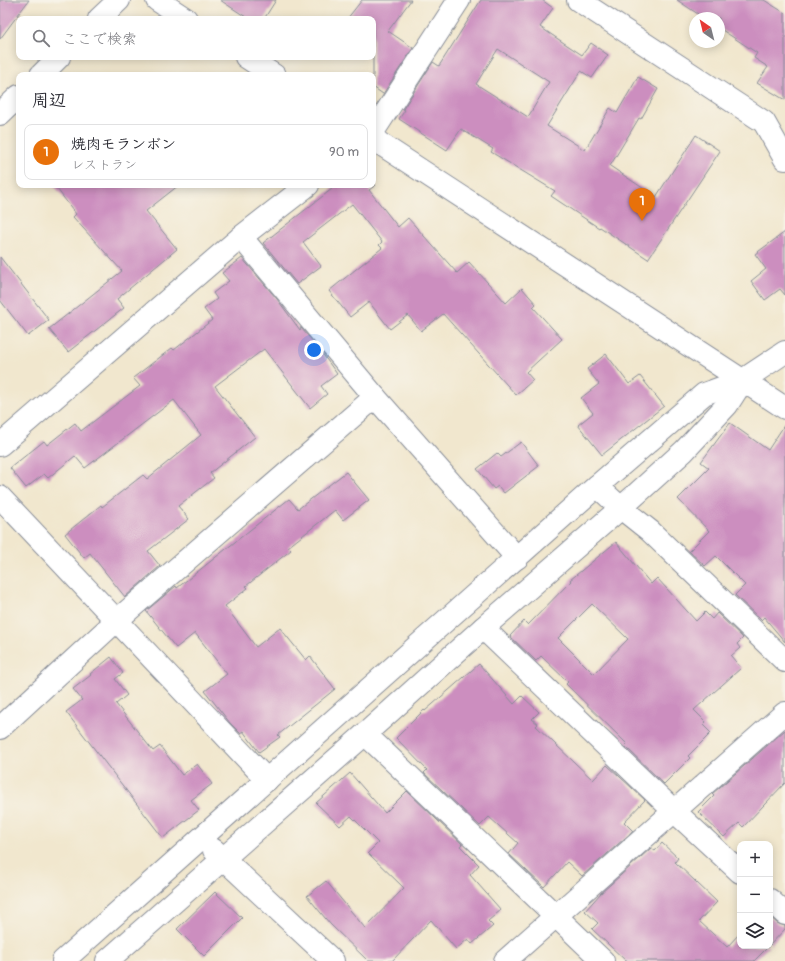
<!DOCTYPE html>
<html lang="ja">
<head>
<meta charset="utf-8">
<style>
	body { margin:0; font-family:Pangolin,"Klee One",sans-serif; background:#f2f2f3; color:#2b2b33 }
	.controls { position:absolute; right:12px; bottom:12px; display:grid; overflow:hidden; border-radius:8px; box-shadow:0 2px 10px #0003 }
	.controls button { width:36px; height:36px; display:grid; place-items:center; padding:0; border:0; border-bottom:1px solid #e1e1e2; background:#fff; color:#2b2b33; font:20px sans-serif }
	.compass { position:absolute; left:689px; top:12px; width:36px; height:36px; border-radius:50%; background:#fff; box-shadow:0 2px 10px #0003; rotate:325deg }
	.you { position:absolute; left:314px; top:350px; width:14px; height:14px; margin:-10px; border:3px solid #fff; border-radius:50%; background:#1a73e8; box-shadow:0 0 0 6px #1a73e833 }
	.badge { display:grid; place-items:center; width:26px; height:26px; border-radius:50%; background:#1f6fb2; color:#fff; font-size:13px; font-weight:700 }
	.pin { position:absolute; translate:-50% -33px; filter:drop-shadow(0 1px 2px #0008) }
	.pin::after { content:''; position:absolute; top:21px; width:14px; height:12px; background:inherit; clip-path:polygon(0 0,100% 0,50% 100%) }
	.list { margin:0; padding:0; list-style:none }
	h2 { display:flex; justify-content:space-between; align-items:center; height:52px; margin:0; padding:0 16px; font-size:17px }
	h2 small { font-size:13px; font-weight:400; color:#7c7c81 }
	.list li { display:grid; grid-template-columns:26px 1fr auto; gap:12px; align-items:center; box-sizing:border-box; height:56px; margin:0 8px 8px; padding:0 8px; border:1px solid #e1e1e2; border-radius:8px }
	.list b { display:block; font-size:15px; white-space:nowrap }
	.list p { margin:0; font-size:13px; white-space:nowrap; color:#7c7c81 }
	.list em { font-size:13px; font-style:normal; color:#7c7c81 }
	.icon { flex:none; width:22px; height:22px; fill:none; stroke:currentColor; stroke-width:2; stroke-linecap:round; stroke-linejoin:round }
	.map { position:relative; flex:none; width:785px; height:961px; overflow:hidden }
	.search { position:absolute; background:#fff; box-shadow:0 2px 10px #0003; left:16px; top:16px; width:360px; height:44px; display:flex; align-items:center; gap:10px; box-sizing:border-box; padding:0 14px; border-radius:8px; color:#7c7c81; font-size:15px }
	.panel { position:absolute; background:#fff; box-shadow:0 2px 10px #0003; left:16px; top:72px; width:360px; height:116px; border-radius:8px }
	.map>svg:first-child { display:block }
	.building { fill:#cc8ebf; fill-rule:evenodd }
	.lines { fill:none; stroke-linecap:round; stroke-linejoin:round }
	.minor-casing { stroke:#868b96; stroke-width:24 }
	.minor { stroke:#fff; stroke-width:22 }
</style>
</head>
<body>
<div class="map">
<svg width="785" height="961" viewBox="0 0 785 961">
	<rect width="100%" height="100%" fill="#f7f3e8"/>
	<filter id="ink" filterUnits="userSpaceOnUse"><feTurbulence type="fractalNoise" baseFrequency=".025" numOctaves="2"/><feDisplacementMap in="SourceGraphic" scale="8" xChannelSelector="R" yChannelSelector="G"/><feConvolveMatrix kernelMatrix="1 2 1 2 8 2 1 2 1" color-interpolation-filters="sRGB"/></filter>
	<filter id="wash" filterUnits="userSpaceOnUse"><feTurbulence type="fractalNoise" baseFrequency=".012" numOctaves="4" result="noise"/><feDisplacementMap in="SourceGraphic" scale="16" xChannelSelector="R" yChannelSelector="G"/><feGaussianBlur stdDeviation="0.9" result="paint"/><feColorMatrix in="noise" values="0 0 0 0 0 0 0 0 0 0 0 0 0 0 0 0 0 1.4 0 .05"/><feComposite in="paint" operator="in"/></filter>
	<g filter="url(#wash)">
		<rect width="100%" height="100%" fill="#f1e7ce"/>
		<g id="blocks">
			<g class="building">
				<polygon points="0,0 29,0 0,39"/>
				<polygon points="220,0 276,0 264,19 249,19"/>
				<polygon points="362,0 411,0 388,31 413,48 383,94 373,87 373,19 347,19"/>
				<path d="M 481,0 L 542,0 L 553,8 L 540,27 L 582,55 L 591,43 L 608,55 L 592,78 L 581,71 L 547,126 L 585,150 L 610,108 L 617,113 L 638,77 L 658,89 L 641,119 L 639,118 L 610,166 L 656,197 L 696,135 L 720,151 L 648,259 L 600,227 L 599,228 L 551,196 L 555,191 L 491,152 L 493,149 L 461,129 L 447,150 L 399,119 L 405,110 L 403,109 L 433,62 L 439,66 ZM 498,49 L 549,82 L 528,117 L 476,84 Z"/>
				<polygon points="677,0 764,0 785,13 785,100 757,83 768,67 754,58 757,53 719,28 719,18 704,18"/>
				<polygon points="54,185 179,185 146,211 177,249 117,299 124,308 68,352 49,329 122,271 73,217 76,214"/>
				<polygon points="337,185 376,185 369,190 398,227 408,218 457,273 469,262 506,303 522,288 536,304 533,307 562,339 526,372 533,380 516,395 443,314 421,331 408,315 390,329 369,302 350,317 329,291 382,248 379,245 382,242 352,204 303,242 321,266 297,284 263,243"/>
				<polygon points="785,232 785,295 780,289 765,300 751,281 766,269 755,254"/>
				<polygon points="0,257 49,320 28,336 0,300"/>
				<polygon points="242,258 277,299 300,330 301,328 316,345 337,374 321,386 327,394 310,408 264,349 215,386 255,437 210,473 214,478 178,506 189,519 148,551 160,566 125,597 90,553 84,558 65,534 101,505 102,507 143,475 147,479 201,435 174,400 85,468 75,456 48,478 44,474 26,488 10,468 44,441 47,445 75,423 81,431 140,386 133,378 172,348 174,350 212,320 204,309 217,299 213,293 229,281 222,273"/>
				<polygon points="606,354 629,384 640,376 664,406 602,455 578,425 593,413 581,398 599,384 587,369"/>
				<polygon points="730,423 768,450 785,424 785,642 764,617 761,620 735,595 745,585 716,556 705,566 689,551 709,531 678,499 709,468 701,462"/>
				<polygon points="521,442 539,466 504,493 498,486 494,489 477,469 497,453 501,457"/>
				<polygon points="346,472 369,500 343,520 335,510 288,547 291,550 246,586 248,588 225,606 256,647 280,628 306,660 310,656 335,689 278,735 280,737 259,752 243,731 240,733 230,723 205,691 227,674 195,633 176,648 146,611 176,586 177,588 289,499 298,509"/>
				<path d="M 616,542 L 651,584 L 657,578 L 696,621 L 705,612 L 712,619 L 717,613 L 743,638 L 737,644 L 740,648 L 731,656 L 741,668 L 694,710 L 706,722 L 703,725 L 711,733 L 688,756 L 690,758 L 664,784 L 625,746 L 627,744 L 566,684 L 568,682 L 541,656 L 536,661 L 510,636 L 524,621 L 528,625 L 571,581 L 570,580 ZM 592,604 L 628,639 L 594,674 L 558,638 Z"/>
				<polygon points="111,657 123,673 115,679 127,695 116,704 153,751 160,746 182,775 197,764 212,784 191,800 199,810 163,838 66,712 82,700 73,689 91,675 90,674"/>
				<polygon points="479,664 514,704 522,696 539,712 532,719 538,724 536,726 593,780 607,765 645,800 624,822 633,831 582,876 567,862 544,887 509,854 518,843 489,817 480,826 424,773 427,770 396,738 424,710 425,711"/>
				<polygon points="785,730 785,783 743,827 739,823 724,837 698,812 714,796 712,794"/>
				<polygon points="350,773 385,813 407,791 462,844 460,846 479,865 470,875 501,910 488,921 493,926 472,944 468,939 456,949 431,920 392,961 368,961 330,924 307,896 326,881 365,928 404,888 368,853 378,843 351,816 340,826 316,803"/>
				<polygon points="662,843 678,858 675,862 717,902 699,921 727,947 740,933 740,946 769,946 754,961 626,961 592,929 598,923 585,911 601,893 651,848 655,851"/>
				<polygon points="215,892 242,918 204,956 177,929"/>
				<polygon points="770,917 777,923 785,926 785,929 770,945"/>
			</g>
		</g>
	</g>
	<g filter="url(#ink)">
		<use href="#blocks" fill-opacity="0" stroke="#868b96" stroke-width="1"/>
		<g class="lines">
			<defs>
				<g id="minor">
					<polyline points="157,0 186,19"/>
					<polyline points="578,0 764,122 785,159"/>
					<polyline points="99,19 119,0"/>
					<polyline points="246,57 274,75"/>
					<polyline points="41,75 59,57"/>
					<polyline points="0,114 19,96"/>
					<polyline points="373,132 459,0"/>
					<polyline points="373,139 785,408"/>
					<polyline points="241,237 375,397 517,558"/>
					<polyline points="0,445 241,237 308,185"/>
					<polyline points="597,486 621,508 650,531 785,661"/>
					<polyline points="0,497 267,780"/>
					<polyline points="483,628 674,811 740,872"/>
					<polyline points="0,728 116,621 375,397"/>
					<polyline points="365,734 603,961"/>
					<polyline points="214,850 333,961"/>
					<polyline points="770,900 785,914"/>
					<polyline points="63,961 597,486 704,394 743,380 785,352"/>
					<polyline points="107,961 365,734 483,628 621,508 684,451 727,405 743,380"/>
					<polyline points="505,961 785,713"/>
				</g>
			</defs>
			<use href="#minor" class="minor-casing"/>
			<use href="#minor" class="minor"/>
		</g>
	</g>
</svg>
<div class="controls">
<button>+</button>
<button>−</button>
<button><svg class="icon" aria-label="layers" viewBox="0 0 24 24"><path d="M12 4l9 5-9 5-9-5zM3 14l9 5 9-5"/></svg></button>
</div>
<svg class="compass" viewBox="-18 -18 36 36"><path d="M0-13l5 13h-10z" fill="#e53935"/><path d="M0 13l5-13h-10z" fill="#7c7c81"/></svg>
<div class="you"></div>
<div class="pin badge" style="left:642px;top:221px;background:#e8710a">1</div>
<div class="search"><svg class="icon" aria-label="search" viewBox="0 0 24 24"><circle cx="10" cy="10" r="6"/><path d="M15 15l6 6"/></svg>ここで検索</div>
<section class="panel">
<h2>周辺<small></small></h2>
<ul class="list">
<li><span class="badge" style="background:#e8710a">1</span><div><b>焼肉モランボン</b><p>レストラン</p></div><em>90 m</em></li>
</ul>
</section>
</div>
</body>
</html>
